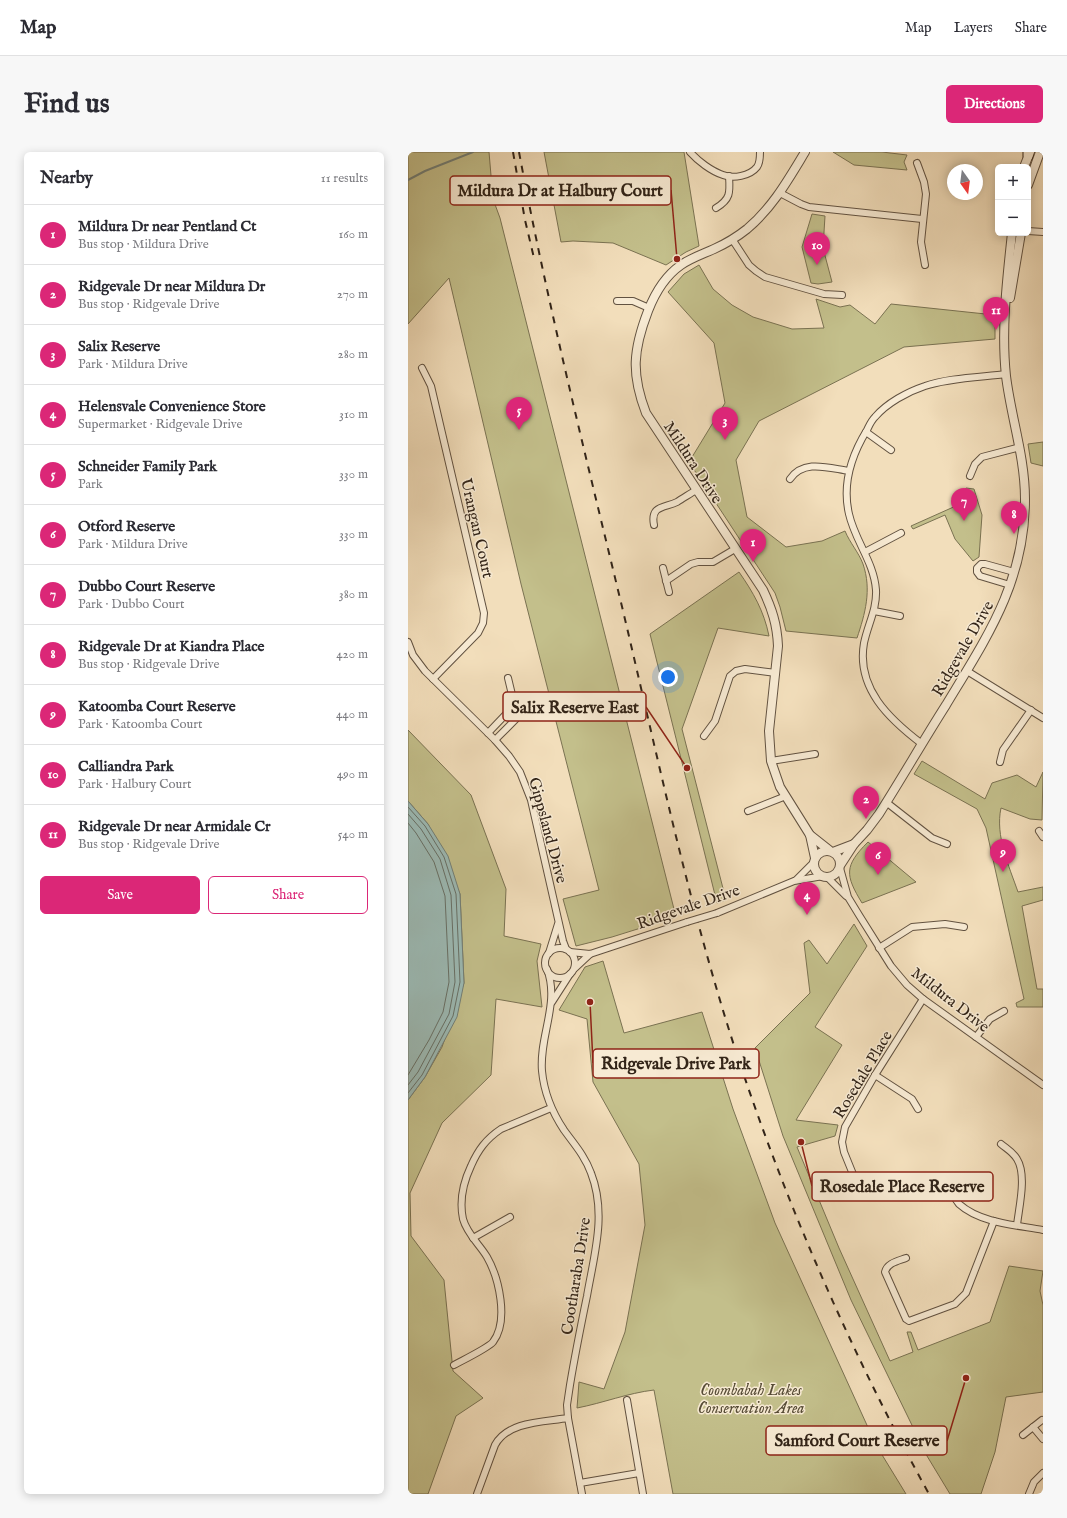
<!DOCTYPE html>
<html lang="en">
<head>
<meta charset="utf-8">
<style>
	body { margin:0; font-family:"IM FELL English",serif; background:#f7f7f7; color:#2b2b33 }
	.controls { position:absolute; right:12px; top:12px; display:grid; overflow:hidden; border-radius:6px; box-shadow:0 2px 10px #0003 }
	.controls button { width:36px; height:36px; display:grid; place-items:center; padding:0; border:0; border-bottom:1px solid #e1e1e2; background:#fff; color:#2b2b33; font:20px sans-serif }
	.compass { position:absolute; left:539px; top:12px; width:36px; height:36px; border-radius:50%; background:#fff; box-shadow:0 2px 10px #0003; rotate:166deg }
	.you { position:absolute; left:260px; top:525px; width:14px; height:14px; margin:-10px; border:3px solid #fff; border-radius:50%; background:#1a73e8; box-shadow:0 0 0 6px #1a73e833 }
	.badge { display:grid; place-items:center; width:26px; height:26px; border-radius:50%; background:#db2777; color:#fff; font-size:13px; font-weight:700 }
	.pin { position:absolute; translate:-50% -33px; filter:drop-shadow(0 1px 2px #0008) }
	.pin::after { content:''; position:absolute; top:21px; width:14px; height:12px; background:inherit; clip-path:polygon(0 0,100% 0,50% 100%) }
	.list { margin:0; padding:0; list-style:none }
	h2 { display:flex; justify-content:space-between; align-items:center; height:52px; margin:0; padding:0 16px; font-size:17px }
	h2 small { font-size:13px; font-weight:400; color:#7c7c81 }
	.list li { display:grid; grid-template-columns:26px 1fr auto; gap:12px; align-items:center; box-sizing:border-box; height:60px; padding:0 16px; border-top:1px solid #e1e1e2 }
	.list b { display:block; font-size:15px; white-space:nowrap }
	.list p { margin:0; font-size:13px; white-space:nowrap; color:#7c7c81 }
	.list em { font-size:13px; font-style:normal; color:#7c7c81 }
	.actions { display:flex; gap:8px; padding:12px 16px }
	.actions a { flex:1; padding:9px 0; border:1px solid #db2777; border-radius:6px; text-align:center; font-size:14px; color:#db2777 }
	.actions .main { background:#db2777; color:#fff }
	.map { position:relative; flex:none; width:635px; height:1342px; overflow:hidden; border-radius:6px }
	header { display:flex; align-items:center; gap:24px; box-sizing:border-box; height:56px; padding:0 20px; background:#fff; border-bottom:1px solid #e1e1e2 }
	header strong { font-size:19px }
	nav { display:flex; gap:22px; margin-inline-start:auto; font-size:14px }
	.intro { display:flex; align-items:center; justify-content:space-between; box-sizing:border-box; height:96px; padding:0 24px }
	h1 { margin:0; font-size:28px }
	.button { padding:10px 18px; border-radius:6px; background:#db2777; color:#fff; font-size:14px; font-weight:700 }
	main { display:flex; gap:24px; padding:0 24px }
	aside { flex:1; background:#fff; border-radius:6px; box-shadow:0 2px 10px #0003 }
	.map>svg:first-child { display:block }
	.green { fill:#c3bf8b; stroke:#7a7252 }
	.water { fill:#9cbbb6; stroke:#727f77 }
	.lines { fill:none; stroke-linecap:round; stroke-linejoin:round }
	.shore { stroke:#677067; stroke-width:1 }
	.stream { stroke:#727f77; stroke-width:2 }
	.minor-casing { stroke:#625241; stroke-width:8 }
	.tertiary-casing { stroke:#625241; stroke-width:10 }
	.secondary-casing { stroke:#322418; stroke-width:11 }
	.minor { stroke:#f7ead3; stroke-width:6 }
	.tertiary { stroke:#f7ead3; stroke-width:8 }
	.secondary { stroke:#f7ead3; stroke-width:9 }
	.rail { stroke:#322418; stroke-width:2; stroke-dasharray:7 7; stroke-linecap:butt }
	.minor-bridge-casing { stroke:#625241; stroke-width:8; stroke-linecap:butt }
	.minor-bridge { stroke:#f7ead3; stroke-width:6 }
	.labels { text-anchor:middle; stroke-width:3; stroke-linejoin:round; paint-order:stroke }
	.street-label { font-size:16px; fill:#322418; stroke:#f7ead3 }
	.park-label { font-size:16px; font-style:italic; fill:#564b35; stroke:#f7ead3 }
	.leader { fill:none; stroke:#8f2418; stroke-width:1.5 }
	.callout-dot { fill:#8f2418; stroke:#f7ead3; stroke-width:1.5 }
	.callout { fill:#f7ead3; stroke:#8f2418; stroke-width:1.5 }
	.callout-label { font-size:17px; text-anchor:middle; font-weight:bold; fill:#322418 }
</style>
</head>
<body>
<header>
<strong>Map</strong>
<nav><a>Map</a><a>Layers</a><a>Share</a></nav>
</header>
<div class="intro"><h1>Find us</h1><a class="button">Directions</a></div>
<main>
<aside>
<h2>Nearby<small>11 results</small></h2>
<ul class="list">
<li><span class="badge">1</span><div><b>Mildura Dr near Pentland Ct</b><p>Bus stop · Mildura Drive</p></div><em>160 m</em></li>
<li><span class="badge">2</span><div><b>Ridgevale Dr near Mildura Dr</b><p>Bus stop · Ridgevale Drive</p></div><em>270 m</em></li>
<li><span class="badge">3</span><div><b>Salix Reserve</b><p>Park · Mildura Drive</p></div><em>280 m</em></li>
<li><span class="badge">4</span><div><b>Helensvale Convenience Store</b><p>Supermarket · Ridgevale Drive</p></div><em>310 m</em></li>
<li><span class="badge">5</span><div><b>Schneider Family Park</b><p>Park</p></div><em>330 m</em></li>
<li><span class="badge">6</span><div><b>Otford Reserve</b><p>Park · Mildura Drive</p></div><em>330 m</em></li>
<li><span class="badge">7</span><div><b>Dubbo Court Reserve</b><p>Park · Dubbo Court</p></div><em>380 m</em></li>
<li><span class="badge">8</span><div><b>Ridgevale Dr at Kiandra Place</b><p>Bus stop · Ridgevale Drive</p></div><em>420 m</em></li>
<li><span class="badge">9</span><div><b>Katoomba Court Reserve</b><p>Park · Katoomba Court</p></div><em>440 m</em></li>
<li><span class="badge">10</span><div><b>Calliandra Park</b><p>Park · Halbury Court</p></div><em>490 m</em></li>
<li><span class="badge">11</span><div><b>Ridgevale Dr near Armidale Cr</b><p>Bus stop · Ridgevale Drive</p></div><em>540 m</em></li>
</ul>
<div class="actions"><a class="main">Save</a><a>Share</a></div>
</aside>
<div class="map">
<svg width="635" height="1342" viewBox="0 0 635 1342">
	<rect width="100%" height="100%" fill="#f2debb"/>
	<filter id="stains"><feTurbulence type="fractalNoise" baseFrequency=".005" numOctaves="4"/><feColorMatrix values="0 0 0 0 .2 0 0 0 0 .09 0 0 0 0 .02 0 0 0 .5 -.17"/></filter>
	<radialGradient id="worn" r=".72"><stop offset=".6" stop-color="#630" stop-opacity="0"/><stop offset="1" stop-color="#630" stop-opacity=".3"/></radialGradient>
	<g class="green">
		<polygon points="0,0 81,0 85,47 92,66 268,765 204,785 168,794 155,747 191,738 113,432 41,126 0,172"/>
		<polygon points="136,0 276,0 291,94 278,100 258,113 205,91 165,89 153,90"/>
		<polygon points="425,0 474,0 499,3 496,10 499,18 446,13"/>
		<polygon points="404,62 417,64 415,96 424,130 410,132 403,131 394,95"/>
		<path d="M 291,113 L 305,137 L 324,153 L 345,165 L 384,177 L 416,176 L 408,147 L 432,155 L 442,153 L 467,172 L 483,152 L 587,163 L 587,187 L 496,195 L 351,269 L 328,308 L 339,365 L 378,395 L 414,389 L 437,379 C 442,391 451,401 455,412 C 464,438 457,462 449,486 L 378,479 L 372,455 L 367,441 L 281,310 L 317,251 L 306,191 L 260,140 L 276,122 Z"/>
		<polygon points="635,290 635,314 623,311 620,292"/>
		<polygon points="558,336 566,337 574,363 571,405 565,409 547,387 537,363 505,377 503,374 550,353"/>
		<path d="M 331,420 C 345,440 356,459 361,484 L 310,476 L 274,577 L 318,748 L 309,751 L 242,482 Z"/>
		<polygon points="0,578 63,643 98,737 96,784 133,792 129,809 134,855 88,847 83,923 34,971 2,1041 3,1084 36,1128 45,1219 75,1246 48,1264 20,1342 0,1342 0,948 17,925 34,895 56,831 52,742 20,672 0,649"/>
		<path d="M 514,609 L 577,647 L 584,631 L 609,623 L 628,635 L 635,620 L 634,668 L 622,667 L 593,656 C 587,684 601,714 610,740 L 635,735 L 635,748 L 614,754 L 629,837 L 635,837 L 635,855 L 609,855 L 608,851 L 616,847 L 578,676 L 569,657 L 506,622 Z"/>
		<path d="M 460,690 L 508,730 L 454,751 C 437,723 436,714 460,690 Z"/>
		<polygon points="446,772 459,794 407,875 434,893 388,968 430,973 427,984 389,995 431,1096 482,1209 505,1200 499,1180 503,1180 510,1198 582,1170 601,1114 635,1119 632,1139 635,1153 635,1240 598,1245 587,1300 573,1342 542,1342 519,1304 443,1148 375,984 347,896 402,841 396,791 401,788 419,812"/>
		<path d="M 195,809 L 216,881 L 294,860 L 325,957 L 367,1071 L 468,1293 L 498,1342 L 265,1342 L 246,1238 C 220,1241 195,1251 169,1256 L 171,1230 L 196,1237 L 217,1180 L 237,1073 L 231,1012 L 185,930 L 179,867 L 151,858 L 177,815 Z"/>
	</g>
	<polygon class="water" points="0,649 20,672 40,704 52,742 56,831 49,865 17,925 0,948"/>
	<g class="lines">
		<g class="shore">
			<polyline points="0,655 17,674 36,705 48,742 52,830 45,864 14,923 0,941"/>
			<polyline points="0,662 13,677 32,707 43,743 47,830 41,862 10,920 0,933"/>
			<polyline points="0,671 8,681 26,710 37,744 41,830 35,860 21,888 0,923"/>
		</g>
		<polyline class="stream" points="0,28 17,19 65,0"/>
		<defs>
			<g id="minor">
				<path d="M 282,0 C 290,9 303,19 315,23 C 325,27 342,24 349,15 C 352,11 352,5 352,0"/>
				<polyline points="509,11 516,30 518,42 513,90 517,113"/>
				<polyline points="372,41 393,52 401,55 514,67"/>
				<path d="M 308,56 C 323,47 322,40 321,24"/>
				<polyline points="620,79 635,80"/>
				<polyline points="324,87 341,113 348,119 357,125 416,142 434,143"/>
				<polyline points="209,149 225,149 241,156"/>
				<polyline points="14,216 23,234 76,461 75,471 70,481 25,527"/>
				<polyline points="458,280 483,298"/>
				<polyline points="562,324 567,312 574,305 612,295"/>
				<path d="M 382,327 C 396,307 420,316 441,319"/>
				<path d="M 246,373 C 242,353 257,356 269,350 C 275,346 282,342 288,338"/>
				<polyline points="457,400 493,381"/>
				<polyline points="255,416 261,440"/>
				<polyline points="258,429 283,412 290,410 305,410 327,397"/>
				<polyline points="602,433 572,424 569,420 569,416 573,412 577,412 606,420"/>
				<polyline points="466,459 492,464"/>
				<polyline points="0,490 5,503 17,519 87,588 101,604 112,620 123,648 155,789 158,797"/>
				<polyline points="559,519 635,566"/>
				<polyline points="100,526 106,551 105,559"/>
				<polyline points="80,581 100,560 104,559 108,561 109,564 108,567 87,588"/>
				<polyline points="296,584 307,569 322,524 328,519 337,517 368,521"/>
				<path d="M 514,592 C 481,567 448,536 456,491 C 460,472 469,457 468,438 C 466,410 447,389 441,362 C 434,332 443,304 459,278 C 461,274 463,269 467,265 C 479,251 499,240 517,234 C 539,226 574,225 598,222"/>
				<polyline points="363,609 407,602"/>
				<polyline points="592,610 595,598 623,558"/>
				<polyline points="478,650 524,686 539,692"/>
				<polyline points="340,659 378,644"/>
				<polyline points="631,679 635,685"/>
				<polyline points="432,716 440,745 451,763 483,814 499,833 515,847 635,933"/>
				<polyline points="419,725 438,744"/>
				<polyline points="388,728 406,710"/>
				<polyline points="309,761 386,729 415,724"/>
				<polyline points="471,796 504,775 537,772 556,775"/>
				<circle cx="152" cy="811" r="15"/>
				<polyline points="162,800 182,802 279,770"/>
				<polyline points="141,801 150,772"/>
				<polyline points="167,816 182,802"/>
				<path d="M 139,817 C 152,851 131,884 134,919 C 136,940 144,960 156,978 C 166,992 177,1004 183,1021 C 199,1062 186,1103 179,1144 C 173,1173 167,1203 162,1233 L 159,1253 L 160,1266 L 174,1342"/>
				<polyline points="144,850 162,822"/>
				<polyline points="568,885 582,867 596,859"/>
				<polyline points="467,923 504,947 510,957"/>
				<path d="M 593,992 C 599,997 605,1000 609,1007 C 619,1023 611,1055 609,1073"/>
				<polyline points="451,1037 436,1000 434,990 437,975 467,923 515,847"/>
				<path d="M 542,1039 C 545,1043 548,1048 551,1052 C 572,1071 608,1073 635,1078"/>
				<polyline points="65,1086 102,1065"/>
				<path d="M 498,1106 C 490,1109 479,1111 477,1120 L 498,1167 L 501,1169 L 547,1152 L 558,1141 L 586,1069"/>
				<path d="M 46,1213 C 55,1208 80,1196 85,1190 C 101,1169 91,1126 79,1105 C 72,1093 59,1082 55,1067 C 51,1048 55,1031 63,1014 C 70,998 78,987 93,977 L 143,956"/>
				<polyline points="219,1248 235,1342"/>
				<polyline points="625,1275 635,1287"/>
				<polyline points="615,1283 634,1268"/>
				<polyline points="172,1331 231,1321"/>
				<path d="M 69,1342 L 87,1293 C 100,1269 136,1270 160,1266"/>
				<polyline points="621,1342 626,1330 635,1321"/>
			</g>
			<g id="tertiary">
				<path d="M 397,0 C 380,28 365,55 339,77 C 329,85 317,92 306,97 C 295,102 283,106 273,113 C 257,124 247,141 240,159 C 225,198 223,222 238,261 L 355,438 C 364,457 369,472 370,494 L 361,579 L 363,609 L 372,635 L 402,683 L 407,706"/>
				<polyline points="616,15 622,0"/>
				<polyline points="620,33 632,0"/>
				<polyline points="602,146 613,81"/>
				<polyline points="402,683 421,698"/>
				<circle cx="419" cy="712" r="13"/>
				<polyline points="425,700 446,692"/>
				<path d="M 433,712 L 446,692 L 459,678 L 471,662 C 494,626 515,589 538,553 C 579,485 617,430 617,347 C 617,305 603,265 598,224 C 593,177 599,128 604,81"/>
			</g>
			<polyline id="secondary" points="620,4 620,0"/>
		</defs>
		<use href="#minor" class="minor-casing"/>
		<use href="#tertiary" class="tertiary-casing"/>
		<use href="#secondary" class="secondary-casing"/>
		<use href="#minor" class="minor"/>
		<use href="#tertiary" class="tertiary"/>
		<use href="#secondary" class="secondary"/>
		<g class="rail">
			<polyline points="105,0 117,68 126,106"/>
			<path d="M 111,0 C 140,155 179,309 216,463 C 249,603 279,744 322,881 C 373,1041 440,1195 521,1342"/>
		</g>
		<defs>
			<polyline id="minor-bridge" points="279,770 309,761"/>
		</defs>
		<use href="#minor-bridge" class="minor-bridge-casing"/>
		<use href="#minor-bridge" class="minor-bridge"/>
	</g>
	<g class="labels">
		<g class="street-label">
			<text transform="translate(286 310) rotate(57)" y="6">Mildura Drive</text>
			<text transform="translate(70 376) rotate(77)" y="6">Urangan Court</text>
			<text transform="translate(554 496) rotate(-60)" y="6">Ridgevale Drive</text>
			<text transform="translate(141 678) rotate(75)" y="6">Gippsland Drive</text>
			<text transform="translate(280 754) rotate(-19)" y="6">Ridgevale Drive</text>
			<text transform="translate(543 847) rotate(38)" y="6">Mildura Drive</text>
			<text transform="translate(454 922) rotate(-59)" y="6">Rosedale Place</text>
			<text transform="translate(167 1124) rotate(-81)" y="6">Cootharaba Drive</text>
		</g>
		<g class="park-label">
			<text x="343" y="1243">Coombabah Lakes<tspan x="343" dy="18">Conservation Area</tspan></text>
		</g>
	</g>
	<path class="leader" d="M269 107L263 38M279 616L238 555M182 850L185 911M393 990L404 1034M558 1226L539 1289"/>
	<g class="callout-dot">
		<circle cx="269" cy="107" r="4"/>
		<circle cx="279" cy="616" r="4"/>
		<circle cx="182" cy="850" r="4"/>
		<circle cx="393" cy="990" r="4"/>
		<circle cx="558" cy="1226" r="4"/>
	</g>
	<g class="callout">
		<rect x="42" y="24" width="221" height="29" rx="4"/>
		<rect x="95" y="540" width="143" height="29" rx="4"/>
		<rect x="185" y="897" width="166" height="29" rx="4"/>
		<rect x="404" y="1020" width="181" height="29" rx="4"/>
		<rect x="358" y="1274" width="181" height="29" rx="4"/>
	</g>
	<g class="callout-label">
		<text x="152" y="44">Mildura Dr at Halbury Court</text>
		<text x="167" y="561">Salix Reserve East</text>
		<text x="268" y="917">Ridgevale Drive Park</text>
		<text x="494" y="1040">Rosedale Place Reserve</text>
		<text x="449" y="1294">Samford Court Reserve</text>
	</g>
	<rect width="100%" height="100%" filter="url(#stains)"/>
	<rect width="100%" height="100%" fill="url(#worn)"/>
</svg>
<div class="controls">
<button>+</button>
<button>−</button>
</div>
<svg class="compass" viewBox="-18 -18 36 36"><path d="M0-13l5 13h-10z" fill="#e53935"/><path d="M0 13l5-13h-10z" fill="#7c7c81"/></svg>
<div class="you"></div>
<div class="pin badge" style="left:345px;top:410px">1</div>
<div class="pin badge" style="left:458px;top:667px">2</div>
<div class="pin badge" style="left:317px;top:288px">3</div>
<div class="pin badge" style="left:399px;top:763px">4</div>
<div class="pin badge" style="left:111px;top:278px">5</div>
<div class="pin badge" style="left:470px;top:723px">6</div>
<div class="pin badge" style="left:556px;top:369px">7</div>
<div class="pin badge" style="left:606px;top:382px">8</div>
<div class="pin badge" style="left:595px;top:720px">9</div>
<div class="pin badge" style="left:409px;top:113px">10</div>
<div class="pin badge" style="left:588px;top:178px">11</div>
</div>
</main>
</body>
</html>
